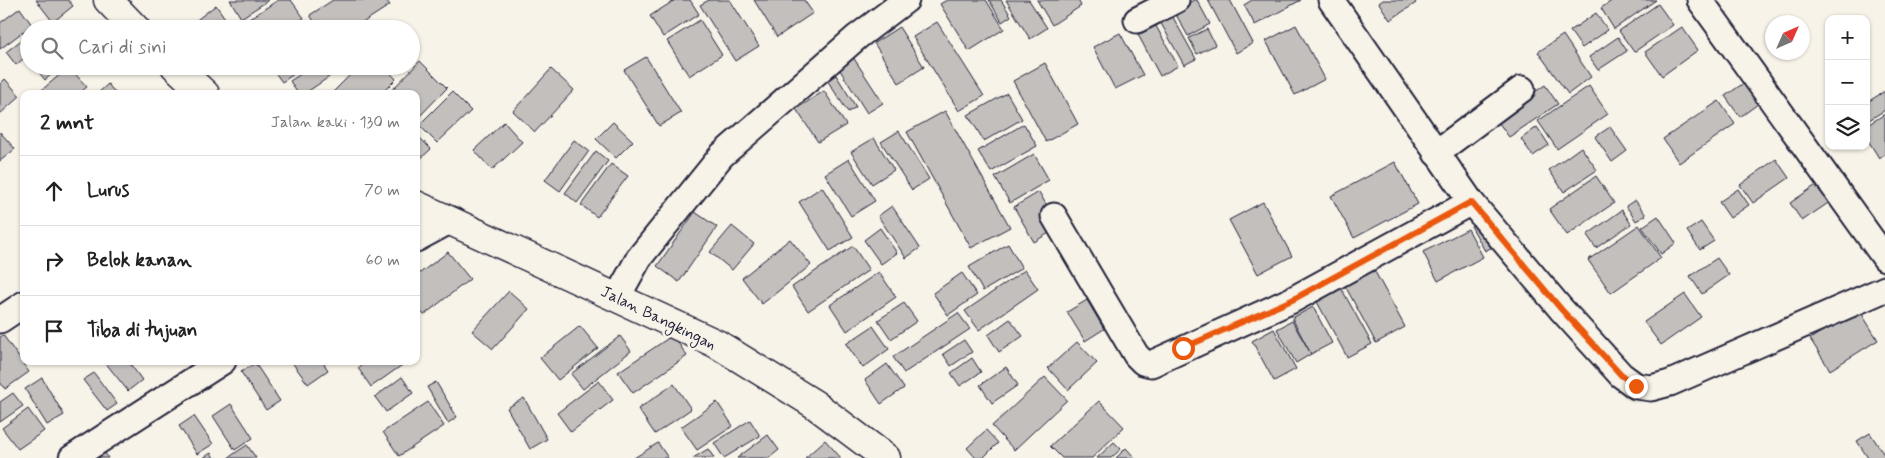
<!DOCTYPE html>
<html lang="id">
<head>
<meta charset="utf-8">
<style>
	body { margin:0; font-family:Mynerve,sans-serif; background:#f6f6f6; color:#222 }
	.controls { position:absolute; right:15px; top:15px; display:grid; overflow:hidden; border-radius:10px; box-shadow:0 1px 4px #0004 }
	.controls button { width:45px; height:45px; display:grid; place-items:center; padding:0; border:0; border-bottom:1px solid #e0e0e0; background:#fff; color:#222; font:25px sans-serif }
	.compass { position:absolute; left:1765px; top:15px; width:45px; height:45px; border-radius:50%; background:#fff; box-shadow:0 1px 4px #0004; rotate:45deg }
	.stop { position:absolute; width:15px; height:15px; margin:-11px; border:4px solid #ea580c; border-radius:50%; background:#fff }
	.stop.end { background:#ea580c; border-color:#fff; box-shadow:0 1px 5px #0008 }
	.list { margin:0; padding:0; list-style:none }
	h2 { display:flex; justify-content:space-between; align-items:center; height:65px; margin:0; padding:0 20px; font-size:21px }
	h2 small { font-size:16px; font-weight:400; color:#767676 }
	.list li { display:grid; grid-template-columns:32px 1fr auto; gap:15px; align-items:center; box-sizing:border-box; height:70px; padding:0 20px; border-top:1px solid #e0e0e0 }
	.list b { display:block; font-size:19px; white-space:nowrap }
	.list em { font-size:16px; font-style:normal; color:#767676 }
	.icon { flex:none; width:28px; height:28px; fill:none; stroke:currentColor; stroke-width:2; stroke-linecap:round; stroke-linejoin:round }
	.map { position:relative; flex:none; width:1885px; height:458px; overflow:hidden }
	.search { position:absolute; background:#fff; box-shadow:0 1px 4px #0004; left:20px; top:20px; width:400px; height:55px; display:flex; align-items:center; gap:12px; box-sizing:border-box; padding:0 18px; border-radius:28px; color:#767676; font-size:19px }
	.panel { position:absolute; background:#fff; box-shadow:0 1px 4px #0004; left:20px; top:90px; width:400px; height:275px; border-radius:10px }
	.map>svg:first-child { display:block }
	.building { fill:#c2bfbd; stroke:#22223b }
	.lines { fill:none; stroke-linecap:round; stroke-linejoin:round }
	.minor-casing { stroke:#22223b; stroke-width:29 }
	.tertiary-casing { stroke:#22223b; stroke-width:31 }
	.minor { stroke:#f7f3e8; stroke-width:25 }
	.tertiary { stroke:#f7f3e8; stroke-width:28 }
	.route { stroke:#ea580c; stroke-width:6 }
	.labels { text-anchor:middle; stroke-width:5; stroke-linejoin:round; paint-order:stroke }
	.street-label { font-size:16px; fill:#22223b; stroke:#f7f3e8 }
</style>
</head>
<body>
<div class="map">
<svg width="1885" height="458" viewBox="0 0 1885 458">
	<rect width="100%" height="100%" fill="#f7f3e8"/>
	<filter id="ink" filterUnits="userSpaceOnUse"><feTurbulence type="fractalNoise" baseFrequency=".02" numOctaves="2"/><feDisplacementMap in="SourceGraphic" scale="10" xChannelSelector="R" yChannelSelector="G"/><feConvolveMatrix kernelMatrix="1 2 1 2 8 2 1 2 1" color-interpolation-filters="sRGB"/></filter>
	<g filter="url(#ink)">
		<g class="building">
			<polygon points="36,0 68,0 73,6 53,22"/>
			<polygon points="230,0 269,0 241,18"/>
			<polygon points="278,0 291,0 304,18 288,29 242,29 240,25"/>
			<polygon points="333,0 386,0 390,5 353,29 319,29 310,15"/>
			<polygon points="675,0 690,0 699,14 663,37 650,16"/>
			<polygon points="709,0 730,0 759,46 735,61 700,5"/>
			<polygon points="754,0 804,0 813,13 777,37"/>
			<polygon points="947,0 986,0 1004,29 969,51 940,4"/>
			<polygon points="989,0 1001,0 1011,16 1002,22"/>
			<polygon points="1006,0 1029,0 1047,28 1030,39"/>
			<polygon points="1037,0 1078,0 1081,6 1052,25"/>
			<polygon points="1194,0 1197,0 1210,24 1188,36 1174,11"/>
			<polygon points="1208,0 1230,0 1253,43 1236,53"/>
			<polygon points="1252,0 1301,0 1255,25 1244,5"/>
			<polygon points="1383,0 1414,0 1416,3 1390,20 1379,3"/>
			<polygon points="1613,0 1656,0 1614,29 1601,8"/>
			<polygon points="1658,4 1673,25 1634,52 1619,31"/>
			<polygon points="216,5 229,24 222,29 191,29 189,26"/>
			<polygon points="20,8 32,25 0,49 0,23"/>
			<polygon points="1170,12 1196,59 1184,65 1158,18"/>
			<polygon points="1596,13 1608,30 1582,48 1570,31"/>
			<polygon points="1151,17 1178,66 1160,76 1134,27"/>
			<polygon points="700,20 722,55 689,76 667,41"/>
			<polygon points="304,22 308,29 295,29"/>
			<polygon points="937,22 984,96 959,111 913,37"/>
			<polygon points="1296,25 1325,79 1295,95 1266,41"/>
			<polygon points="899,27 924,67 899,83 874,43"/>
			<polygon points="1682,27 1698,50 1662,76 1645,52"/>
			<polygon points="1207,29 1215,45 1197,54 1189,38"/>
			<polygon points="1120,33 1143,75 1115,89 1093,47"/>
			<polygon points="29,34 29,54 16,65 6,52"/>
			<polygon points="1563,35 1591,77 1568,94 1538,52"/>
			<polygon points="1618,37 1627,51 1598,70 1589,57"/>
			<polygon points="646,57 681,113 659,126 624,70"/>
			<polygon points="853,57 883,103 867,113 838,67"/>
			<polygon points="420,61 447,88 416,120 416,94 388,94"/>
			<polygon points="1045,63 1078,124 1046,142 1013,81"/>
			<polygon points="34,66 61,66 45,80"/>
			<polygon points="281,66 306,66 282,82 274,71"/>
			<polygon points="313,66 323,66 329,77 304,94 298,94 290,81"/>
			<polygon points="359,66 384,66 396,79 381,94 331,94"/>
			<polygon points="69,67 87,87 78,94 37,94"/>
			<polygon points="551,69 574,90 535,132 513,111"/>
			<polygon points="836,75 856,107 848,112 827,80"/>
			<polygon points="5,79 20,96 0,114 0,84"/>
			<polygon points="1744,83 1758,104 1740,117 1725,96"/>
			<polygon points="108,84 116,94 97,94"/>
			<polygon points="1545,85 1558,104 1509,137 1496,119"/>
			<polygon points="1589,86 1608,114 1557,149 1538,121"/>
			<polygon points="824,91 846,125 818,142 796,109"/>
			<polygon points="1885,91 1885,110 1869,120 1866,115 1866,103"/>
			<polygon points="452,92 471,111 437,143 419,125"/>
			<polygon points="1007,93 1022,119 984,141 968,115"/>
			<polygon points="1719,101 1735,124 1679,163 1663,139"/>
			<polygon points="945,111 1010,227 971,248 907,132"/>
			<polygon points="1885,114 1885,154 1879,158 1866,137 1866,126"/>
			<polygon points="504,122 522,142 492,170 474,150"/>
			<polygon points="613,122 633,141 616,158 596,139"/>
			<polygon points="1024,124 1037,146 991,172 978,151"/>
			<polygon points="1537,127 1549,145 1533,156 1521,139"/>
			<polygon points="1610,127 1627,151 1612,162 1595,137"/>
			<polygon points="899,131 929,179 912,190 881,142"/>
			<polygon points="0,132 15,149 0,161"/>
			<polygon points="416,134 431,149 416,163"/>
			<polygon points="874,138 894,170 872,184 851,152"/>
			<polygon points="574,140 589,151 560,191 545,180"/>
			<polygon points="1581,147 1597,170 1564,192 1549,170"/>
			<polygon points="596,151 608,161 577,203 565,193"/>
			<polygon points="1034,154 1049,180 1010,203 995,177"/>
			<polygon points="849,159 875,201 851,216 825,174"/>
			<polygon points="1776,159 1789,178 1753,203 1740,185"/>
			<polygon points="1395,162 1418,204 1354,238 1331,196"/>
			<polygon points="611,164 628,176 597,217 581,205"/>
			<polygon points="1596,176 1614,203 1567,235 1549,209"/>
			<polygon points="1822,181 1834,199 1802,221 1790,203"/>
			<polygon points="822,187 853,237 830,251 799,202"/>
			<polygon points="1738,189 1749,205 1730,218 1719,202"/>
			<polygon points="1039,192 1059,227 1034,242 1014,207"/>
			<polygon points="1635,200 1646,215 1636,221 1626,206"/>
			<polygon points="1263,202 1292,256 1258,274 1229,220"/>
			<polygon points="892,206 920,248 906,258 878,216"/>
			<polygon points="1622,210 1631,224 1596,248 1587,235"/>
			<polygon points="695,212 717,227 679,282 657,266"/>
			<polygon points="1658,216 1676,243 1661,254 1642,227"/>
			<polygon points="1480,221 1494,246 1485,251 1471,226"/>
			<polygon points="1701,222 1714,241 1700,250 1687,231"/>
			<polygon points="1639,225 1661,258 1611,293 1588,260"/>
			<polygon points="732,226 754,244 732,270 710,252"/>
			<polygon points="880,228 897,253 881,264 864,240"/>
			<polygon points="1468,229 1483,257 1438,281 1423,252"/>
			<polygon points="790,239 811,265 762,304 742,278"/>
			<polygon points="1008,244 1022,268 983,291 969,267"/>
			<polygon points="853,246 869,270 808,311 792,287"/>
			<polygon points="448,252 470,279 424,315 416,306 416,276"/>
			<polygon points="1717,258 1729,275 1702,294 1690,276"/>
			<polygon points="1373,268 1405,327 1376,343 1344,284"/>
			<polygon points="1025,270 1038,289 979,330 965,311"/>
			<polygon points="879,272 896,297 847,331 830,305"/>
			<polygon points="962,273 977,295 948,315 933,293"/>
			<polygon points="1340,286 1372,344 1347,357 1316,300"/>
			<polygon points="509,291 529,309 493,349 472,331"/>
			<polygon points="1685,294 1701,317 1661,345 1644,322"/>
			<polygon points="1087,300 1104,329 1085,341 1067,312"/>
			<polygon points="904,303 917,321 891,339 878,320"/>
			<polygon points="1313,307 1332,343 1311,354 1292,318"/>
			<polygon points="1858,308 1878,340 1830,370 1810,339"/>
			<polygon points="958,313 970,329 904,373 893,357"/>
			<polygon points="1010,319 1023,336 999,352 988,335"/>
			<polygon points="1292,321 1311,354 1296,363 1277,329"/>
			<polygon points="580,326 598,348 558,380 540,358"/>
			<polygon points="873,326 889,349 863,368 846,344"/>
			<polygon points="1274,329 1296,369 1274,381 1252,341"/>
			<polygon points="3,335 29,372 5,389 0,382 0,337"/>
			<polygon points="673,335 687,356 633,393 618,372"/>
			<polygon points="620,336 631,351 583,389 571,374"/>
			<polygon points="964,340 972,352 951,366 943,354"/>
			<polygon points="1077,342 1097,363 1068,390 1048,368"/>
			<polygon points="972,358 981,372 960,386 951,373"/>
			<polygon points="104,361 128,361 142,380 128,391"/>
			<polygon points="291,361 322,361 328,370 308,384"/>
			<polygon points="367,361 408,361 371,387 358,368"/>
			<polygon points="255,363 280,401 266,410 241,372"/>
			<polygon points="887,364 904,388 881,404 865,380"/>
			<polygon points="1006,367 1018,385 992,403 980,385"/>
			<polygon points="94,373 117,404 107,411 83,380"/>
			<polygon points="402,377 413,393 386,412 375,397"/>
			<polygon points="1045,377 1067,400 1014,450 992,426"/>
			<polygon points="42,378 64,415 47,425 25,389"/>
			<polygon points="599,381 613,400 571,432 557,413"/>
			<polygon points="436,382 457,417 448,423 427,387"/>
			<polygon points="674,384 691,409 655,434 638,409"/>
			<polygon points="13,393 23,406 0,422 0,402"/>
			<polygon points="524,398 547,439 530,449 507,408"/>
			<polygon points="1099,401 1124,427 1092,458 1062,458 1050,446"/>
			<polygon points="428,402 444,426 399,456 383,432"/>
			<polygon points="717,402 733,426 697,450 681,427"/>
			<polygon points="231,404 253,438 235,450 213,416"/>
			<polygon points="28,409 44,431 18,449 2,428"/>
			<polygon points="194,416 213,444 197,454 179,426"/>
			<polygon points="750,420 760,436 724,458 714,443"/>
			<polygon points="986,430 998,443 983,458 976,458 967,448"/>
			<polygon points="1870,433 1885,456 1885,458 1868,458 1857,441"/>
			<polygon points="768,435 779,450 769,458 737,458"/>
			<polygon points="825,440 841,458 805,458"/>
			<polygon points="1114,442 1121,449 1111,458 1097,458"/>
			<polygon points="658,443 668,458 634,458"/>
			<polygon points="247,445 256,458 228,458"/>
			<polygon points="101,446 108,458 89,458"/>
			<polygon points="1126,448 1135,458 1116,458"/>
			<polygon points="708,449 714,458 693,458"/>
			<polygon points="211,453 214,458 203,458"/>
		</g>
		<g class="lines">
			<defs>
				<g id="minor">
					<polyline points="1331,0 1471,202 1561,309 1621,375 1636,386 1651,388 1670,383 1885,289"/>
					<polyline points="1700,0 1885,258"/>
					<polyline points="1137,20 1176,0"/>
					<polyline points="1436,153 1522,89"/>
					<polyline points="1054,216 1136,355 1143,362 1151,364 1292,300 1471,202"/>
					<polyline points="416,239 451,220"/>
					<polyline points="618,296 639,258 722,155 857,37 906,0"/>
					<polyline points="0,320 24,304"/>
					<polyline points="72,458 223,361"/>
				</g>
				<g id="tertiary">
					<polyline points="108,0 136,29"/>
					<polyline points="175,66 205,94"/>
					<polyline points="416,205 717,344 814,404 886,458"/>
				</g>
			</defs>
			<use href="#minor" class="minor-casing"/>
			<use href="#tertiary" class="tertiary-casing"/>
			<use href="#minor" class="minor"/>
			<use href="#tertiary" class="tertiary"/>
		</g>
	</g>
	<g class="lines" filter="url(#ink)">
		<polyline class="route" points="1183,348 1292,300 1471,202 1561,309 1621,375 1636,386"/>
	</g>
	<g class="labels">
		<g class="street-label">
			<text transform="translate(659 317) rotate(26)" y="6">Jalan Bangkingan</text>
		</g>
	</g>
</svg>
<div class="controls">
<button>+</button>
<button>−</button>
<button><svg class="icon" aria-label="layers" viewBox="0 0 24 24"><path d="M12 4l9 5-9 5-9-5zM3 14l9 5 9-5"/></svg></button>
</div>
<svg class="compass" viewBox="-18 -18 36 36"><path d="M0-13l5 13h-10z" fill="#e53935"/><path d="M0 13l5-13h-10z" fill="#767676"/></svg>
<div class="stop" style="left:1183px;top:348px"></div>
<div class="stop end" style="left:1636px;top:386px"></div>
<div class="search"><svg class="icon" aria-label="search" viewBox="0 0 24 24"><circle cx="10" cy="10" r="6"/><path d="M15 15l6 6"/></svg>Cari di sini</div>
<section class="panel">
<h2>2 mnt<small>Jalan kaki · 130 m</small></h2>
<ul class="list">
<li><svg class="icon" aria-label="ahead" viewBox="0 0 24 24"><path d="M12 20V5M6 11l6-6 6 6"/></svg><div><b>Lurus</b></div><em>70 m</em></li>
<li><svg class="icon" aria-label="right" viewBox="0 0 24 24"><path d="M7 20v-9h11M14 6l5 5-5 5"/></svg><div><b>Belok kanan</b></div><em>60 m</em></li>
<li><svg class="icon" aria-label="arrive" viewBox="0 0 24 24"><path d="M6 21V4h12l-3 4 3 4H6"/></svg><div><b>Tiba di tujuan</b></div></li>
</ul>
</section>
</div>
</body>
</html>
